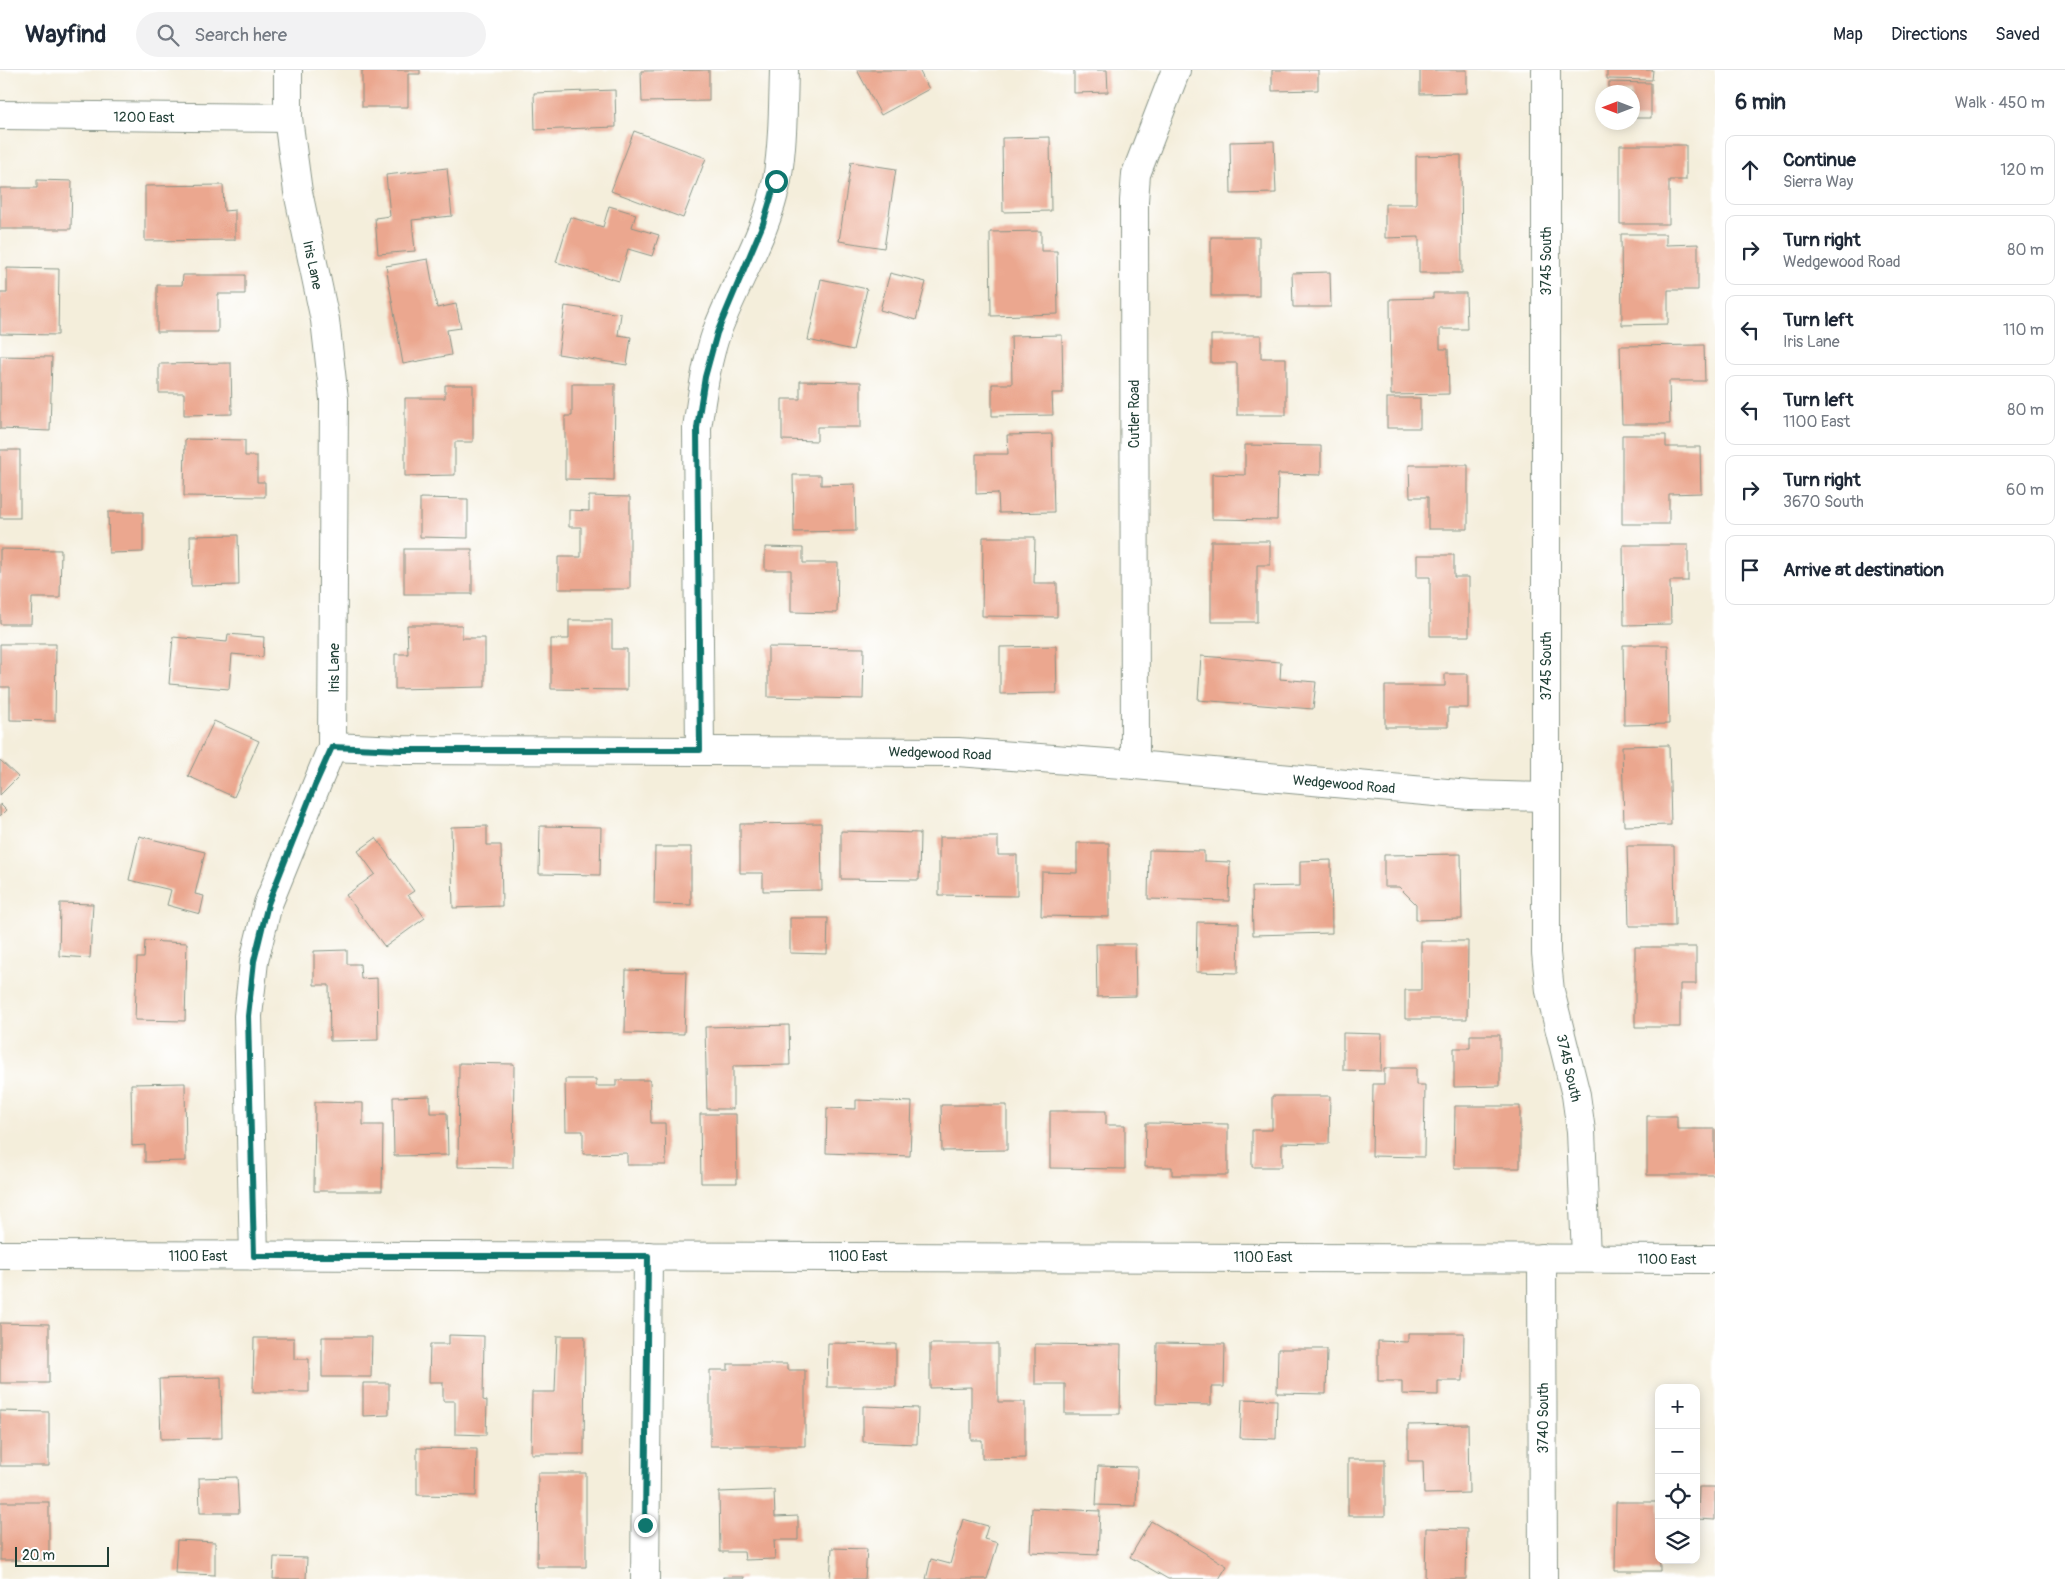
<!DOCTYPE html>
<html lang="en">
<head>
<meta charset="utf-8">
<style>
	body { margin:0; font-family:Pangolin,sans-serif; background:#f2f2f3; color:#1f2937 }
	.controls { position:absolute; right:15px; bottom:15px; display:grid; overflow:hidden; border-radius:10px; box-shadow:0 2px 12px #0003 }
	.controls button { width:45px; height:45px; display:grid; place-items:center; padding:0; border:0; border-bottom:1px solid #e0e1e3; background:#fff; color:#1f2937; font:25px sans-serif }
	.compass { position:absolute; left:1595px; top:15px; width:45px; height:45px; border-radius:50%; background:#fff; box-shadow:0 2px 12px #0003; rotate:270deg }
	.scale { position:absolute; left:15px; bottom:12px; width:94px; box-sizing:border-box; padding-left:5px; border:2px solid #1f3d34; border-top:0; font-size:14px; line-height:18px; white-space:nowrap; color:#1f3d34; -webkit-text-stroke:4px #fff; paint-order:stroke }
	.stop { position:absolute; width:15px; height:15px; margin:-11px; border:4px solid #0f766e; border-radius:50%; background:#fff }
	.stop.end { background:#0f766e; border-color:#fff; box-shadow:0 1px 5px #0008 }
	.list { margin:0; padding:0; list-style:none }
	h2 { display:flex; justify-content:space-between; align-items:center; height:65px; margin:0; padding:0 20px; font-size:21px }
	h2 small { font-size:16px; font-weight:400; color:#747a83 }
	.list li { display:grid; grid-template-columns:32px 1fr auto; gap:15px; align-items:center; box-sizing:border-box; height:70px; margin:0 10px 10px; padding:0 10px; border:1px solid #e0e1e3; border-radius:10px }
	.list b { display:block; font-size:19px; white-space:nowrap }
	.list p { margin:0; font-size:16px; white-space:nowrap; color:#747a83 }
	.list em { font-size:16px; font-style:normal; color:#747a83 }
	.icon { flex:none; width:28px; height:28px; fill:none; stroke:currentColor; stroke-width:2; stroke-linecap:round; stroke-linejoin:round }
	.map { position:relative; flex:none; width:1715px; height:1509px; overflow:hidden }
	header { display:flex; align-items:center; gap:30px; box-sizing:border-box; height:70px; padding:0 25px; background:#fff; border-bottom:1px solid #e0e1e3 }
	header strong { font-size:24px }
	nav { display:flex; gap:28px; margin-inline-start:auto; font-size:18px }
	.search { width:350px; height:45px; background:#f2f2f3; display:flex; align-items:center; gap:12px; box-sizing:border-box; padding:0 18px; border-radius:28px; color:#747a83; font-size:19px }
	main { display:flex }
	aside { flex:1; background:#fff }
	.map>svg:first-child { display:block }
	.building { fill:#eba78f }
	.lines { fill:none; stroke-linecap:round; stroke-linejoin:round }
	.street-casing { stroke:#8a9688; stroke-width:30 }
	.secondary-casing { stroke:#8a9688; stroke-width:30 }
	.street { stroke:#fff; stroke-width:28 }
	.secondary { stroke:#fff; stroke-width:28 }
	.route { stroke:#0f766e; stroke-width:6 }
	.labels { text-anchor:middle; stroke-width:4.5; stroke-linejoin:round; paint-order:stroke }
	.street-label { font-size:14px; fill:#1f3d34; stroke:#fff }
</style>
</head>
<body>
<header>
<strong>Wayfind</strong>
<div class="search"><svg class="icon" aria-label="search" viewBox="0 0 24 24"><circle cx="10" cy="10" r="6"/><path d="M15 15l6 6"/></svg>Search here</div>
<nav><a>Map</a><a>Directions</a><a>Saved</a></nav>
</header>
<main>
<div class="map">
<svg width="1715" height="1509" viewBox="0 0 1715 1509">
	<rect width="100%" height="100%" fill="#fff"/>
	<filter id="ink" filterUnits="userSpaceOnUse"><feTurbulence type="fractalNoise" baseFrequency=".02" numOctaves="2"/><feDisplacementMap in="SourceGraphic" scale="10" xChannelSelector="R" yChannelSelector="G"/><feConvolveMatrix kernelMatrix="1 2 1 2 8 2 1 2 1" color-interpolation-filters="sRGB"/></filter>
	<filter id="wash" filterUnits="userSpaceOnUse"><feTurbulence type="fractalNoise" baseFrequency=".0096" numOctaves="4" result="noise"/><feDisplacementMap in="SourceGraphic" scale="20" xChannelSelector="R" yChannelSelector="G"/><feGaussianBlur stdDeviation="1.12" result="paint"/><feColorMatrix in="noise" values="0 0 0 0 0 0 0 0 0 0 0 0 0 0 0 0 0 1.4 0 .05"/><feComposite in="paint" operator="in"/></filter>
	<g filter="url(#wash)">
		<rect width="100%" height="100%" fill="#f4eedb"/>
		<g id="blocks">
			<g class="building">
				<polygon points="362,0 420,0 420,4 408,4 408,37 362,37"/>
				<polygon points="709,0 709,31 642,32 641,1"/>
				<polygon points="857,0 919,0 929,19 881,45"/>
				<polygon points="1074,0 1107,0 1108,22 1074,23"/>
				<polygon points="1272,0 1318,0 1318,20 1272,21"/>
				<polygon points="1420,0 1467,0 1467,23 1420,24"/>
				<polygon points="1607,0 1653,0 1652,10 1607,9"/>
				<polygon points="1609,12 1651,13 1651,48 1632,48 1632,22 1609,22"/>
				<polygon points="615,20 616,57 535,60 534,23"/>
				<polygon points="634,61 706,88 683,148 611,121"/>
				<polygon points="1050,67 1051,141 1003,142 1002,68"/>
				<polygon points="1274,71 1276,123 1231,124 1230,72"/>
				<polygon points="1620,75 1686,75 1686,110 1669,110 1669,154 1620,154"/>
				<polygon points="1461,85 1462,203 1419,203 1419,167 1385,168 1385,134 1416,134 1416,86"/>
				<polygon points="851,92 896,99 884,178 839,171"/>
				<polygon points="447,98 452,146 412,150 415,181 378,184 375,148 390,146 386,105"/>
				<polygon points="37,110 72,111 71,159 0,159 0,118 37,118"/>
				<polygon points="223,115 224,141 235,140 235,170 145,171 145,116"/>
				<polygon points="609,136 636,144 632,157 659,165 652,186 628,179 619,211 556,192 570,147 603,157"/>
				<polygon points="1041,161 1041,181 1057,181 1058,244 991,246 990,162"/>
				<polygon points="1621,164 1666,164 1666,175 1698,174 1698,220 1668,220 1668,254 1622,255"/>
				<rect x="1211" y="167" width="48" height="59"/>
				<polygon points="428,189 437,238 456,234 461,258 447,260 451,285 403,294 386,196"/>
				<polygon points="7,198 59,199 58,265 0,264 0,223 7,223"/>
				<polygon points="1330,202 1331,237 1293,237 1292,203"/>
				<polygon points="890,203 926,212 916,250 880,240"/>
				<polygon points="183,205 245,205 245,224 218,224 218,262 157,262 157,215 182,215"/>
				<polygon points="821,209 867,219 853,280 808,270"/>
				<polygon points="1433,223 1466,223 1467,259 1440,259 1440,279 1448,279 1449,324 1391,325 1390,229 1433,228"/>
				<polygon points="565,236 621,244 618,265 631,267 627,295 558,284"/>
				<polygon points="1062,265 1063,323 1052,323 1053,345 992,346 992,314 1012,314 1011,266"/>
				<polygon points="1211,265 1261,265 1261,288 1286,288 1286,345 1237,345 1237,293 1211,293"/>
				<polygon points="1704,275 1705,311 1669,311 1670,354 1622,354 1620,276"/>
				<polygon points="0,286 52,287 50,361 0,359"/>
				<polygon points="231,293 232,344 184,345 184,323 159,323 159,294"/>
				<polygon points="800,311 861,312 861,357 817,357 817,371 782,370 782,329 800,329"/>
				<polygon points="572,314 615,314 614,410 565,409 565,346 572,346"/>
				<polygon points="445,315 473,315 473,372 455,372 455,405 405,406 405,328 445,328"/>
				<rect x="1387" y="328" width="33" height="30"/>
				<polygon points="1052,364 1054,442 999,443 998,423 976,424 976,384 1008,384 1007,365"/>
				<polygon points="1622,365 1666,365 1666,377 1700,377 1701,423 1669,424 1669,454 1622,454"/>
				<polygon points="185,369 245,370 245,386 257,386 257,412 265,412 265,427 184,426"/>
				<polygon points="1245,375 1321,376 1321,405 1278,404 1277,450 1212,449 1212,404 1245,405"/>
				<rect x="0" y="380" width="20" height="68"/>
				<polygon points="1409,395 1468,395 1468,459 1428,459 1428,427 1410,427"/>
				<polygon points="793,405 821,405 821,415 855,414 856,461 794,462"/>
				<polygon points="589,426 630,427 630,519 558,519 558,487 581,487 581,457 569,457 569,440 589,441"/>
				<polygon points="420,428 468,429 468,468 420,467"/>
				<polygon points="108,442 143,442 143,482 109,483"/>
				<polygon points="238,465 239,515 191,516 190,466"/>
				<polygon points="983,467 1035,467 1034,513 1057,513 1057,547 982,546"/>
				<polygon points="1211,471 1270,471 1270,495 1257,495 1257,552 1211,552"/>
				<polygon points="1623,475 1688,475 1688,511 1670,511 1671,554 1624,555"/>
				<polygon points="765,477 803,478 803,493 838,493 837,543 791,542 791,500 765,500"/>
				<polygon points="0,479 61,480 60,528 32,528 31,554 0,554"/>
				<rect x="404" y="479" width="68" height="45"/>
				<polygon points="1417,485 1454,485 1454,507 1469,507 1469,566 1430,566 1430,507 1417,507"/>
				<polygon points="569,550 612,550 612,579 627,579 627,620 551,619 551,569 569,569"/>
				<polygon points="407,555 462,555 462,568 485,568 485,617 395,619 395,584 408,584"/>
				<polygon points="228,564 264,567 263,587 232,584 229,619 169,614 173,567 227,572"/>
				<polygon points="0,574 56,574 55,651 10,650 10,617 0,617"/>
				<polygon points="1623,575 1668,575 1669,654 1624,655"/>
				<polygon points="1056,576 1057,623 1000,624 1000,577"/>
				<polygon points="768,577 864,578 863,629 768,627"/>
				<polygon points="1201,586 1281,592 1280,609 1316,612 1313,639 1198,630"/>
				<polygon points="1445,604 1468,604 1468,638 1448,638 1448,657 1385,657 1385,616 1445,616"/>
				<polygon points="214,651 259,671 234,727 188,706"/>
				<polygon points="1669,675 1671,755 1624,756 1622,676"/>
				<polygon points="0,690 18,707 0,725"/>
				<polygon points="0,734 6,740 0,746"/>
				<polygon points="821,753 822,820 763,821 763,803 740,803 740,754"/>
				<polygon points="487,756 487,775 501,775 502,836 453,838 451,757"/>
				<polygon points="540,756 601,757 600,805 539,804"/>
				<polygon points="841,761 920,763 919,810 841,809"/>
				<polygon points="139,766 205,782 195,824 204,826 200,844 167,835 171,820 129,810"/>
				<polygon points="939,767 998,767 998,785 1017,785 1017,826 939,825"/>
				<polygon points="376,768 414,821 408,825 425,848 385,877 346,825 375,804 358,781"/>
				<polygon points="1077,773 1109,773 1109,847 1041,846 1042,802 1077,803"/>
				<polygon points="1627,776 1674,776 1675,856 1629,856"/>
				<polygon points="655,777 691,777 691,835 654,834"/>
				<polygon points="1149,780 1204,781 1204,791 1230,792 1229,831 1148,829"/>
				<polygon points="1461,784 1462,849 1416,850 1416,834 1399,817 1384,817 1384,785"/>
				<polygon points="1331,790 1332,863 1253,865 1252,817 1300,816 1300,791"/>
				<polygon points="60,833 93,834 90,888 59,886"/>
				<polygon points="790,848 828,848 827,884 790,883"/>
				<polygon points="1197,852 1239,853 1238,903 1196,902"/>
				<polygon points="145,871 187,873 185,951 135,950 137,888 144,888"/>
				<polygon points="1421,871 1468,871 1467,949 1405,949 1405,920 1421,920"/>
				<polygon points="1096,874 1135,874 1136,926 1097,927"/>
				<polygon points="1635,877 1696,877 1696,914 1680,914 1680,957 1635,957"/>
				<polygon points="347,880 347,894 360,894 361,909 377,908 378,970 330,971 329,915 314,915 314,881"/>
				<polygon points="626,900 686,902 684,964 625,963"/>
				<polygon points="789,955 790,995 733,996 733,1039 707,1039 705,957"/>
				<polygon points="1343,963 1382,964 1381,1001 1343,1000"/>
				<polygon points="1470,965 1500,965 1500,1016 1454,1017 1454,978 1470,978"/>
				<polygon points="459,993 514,994 513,1098 458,1097"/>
				<polygon points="1384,998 1416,998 1416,1015 1425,1015 1424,1087 1372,1086 1373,1014 1384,1014"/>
				<polygon points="565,1009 596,1009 596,1016 616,1016 616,1010 650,1010 651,1053 665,1053 666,1095 627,1095 627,1083 583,1084 583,1061 566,1061"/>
				<polygon points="185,1013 186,1091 145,1092 145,1075 132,1076 131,1014"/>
				<polygon points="430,1026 430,1043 447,1043 448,1085 394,1086 393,1027"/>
				<polygon points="1272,1026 1330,1026 1329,1074 1282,1073 1282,1097 1252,1097 1252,1060 1272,1060"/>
				<polygon points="856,1030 912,1032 910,1086 826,1083 827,1038 856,1039"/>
				<polygon points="315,1032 363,1033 363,1055 383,1055 382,1121 314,1121"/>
				<polygon points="941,1035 1007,1035 1007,1080 942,1081"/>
				<polygon points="1455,1036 1520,1036 1520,1098 1454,1098"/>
				<polygon points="1050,1041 1106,1041 1106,1055 1125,1055 1125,1099 1050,1098"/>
				<polygon points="700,1044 736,1044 737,1113 701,1113"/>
				<polygon points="1647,1046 1677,1046 1677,1059 1715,1059 1715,1105 1647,1105"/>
				<polygon points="1146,1053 1228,1054 1228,1105 1172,1105 1172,1097 1145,1097"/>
				<polygon points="0,1253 49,1254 49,1313 0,1313"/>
				<polygon points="1408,1263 1464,1263 1463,1311 1438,1311 1438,1325 1402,1324 1402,1311 1378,1311 1378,1271 1408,1272"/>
				<polygon points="449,1265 484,1266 483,1330 487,1331 486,1365 455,1364 455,1331 443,1331 443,1312 429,1312 430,1274 449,1274"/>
				<polygon points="557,1266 585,1266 584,1384 531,1384 532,1322 555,1322"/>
				<polygon points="322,1267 372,1267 371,1307 322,1307"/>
				<polygon points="254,1268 294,1268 294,1289 309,1289 309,1322 253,1322"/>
				<polygon points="828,1273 896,1274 896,1317 827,1317"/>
				<polygon points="1157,1273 1225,1274 1224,1317 1211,1317 1211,1335 1156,1334"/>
				<polygon points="930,1274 998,1274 998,1332 1025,1332 1025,1388 982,1389 982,1370 971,1370 971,1317 930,1318"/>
				<polygon points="1035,1274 1121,1275 1120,1344 1065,1344 1065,1314 1035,1314"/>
				<polygon points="1278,1279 1327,1279 1326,1324 1277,1323"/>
				<polygon points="728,1294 787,1294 787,1300 805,1300 805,1376 710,1376 710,1300 728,1300"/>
				<polygon points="221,1307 222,1368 161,1369 159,1309"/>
				<polygon points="363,1313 389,1313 389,1345 363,1346"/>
				<polygon points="1242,1329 1277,1330 1276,1369 1240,1368"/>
				<polygon points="863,1336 918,1338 917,1374 863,1372"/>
				<polygon points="0,1341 49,1342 49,1396 0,1396"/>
				<polygon points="1468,1354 1469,1423 1424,1424 1423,1391 1408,1391 1408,1355"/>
				<polygon points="417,1378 477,1379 476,1426 417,1425"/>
				<rect x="1348" y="1389" width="37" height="57"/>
				<polygon points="1098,1396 1137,1397 1136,1436 1096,1435"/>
				<polygon points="538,1403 586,1403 586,1497 537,1497"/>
				<polygon points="237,1407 239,1443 200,1443 199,1408"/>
				<polygon points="1699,1417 1715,1417 1715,1450 1698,1449"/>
				<polygon points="774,1420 775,1447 798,1446 798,1470 774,1470 775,1489 745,1490 744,1482 720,1482 719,1422"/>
				<rect x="0" y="1432" width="49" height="58"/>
				<polygon points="1616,1432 1659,1432 1660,1501 1615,1501"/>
				<polygon points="1032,1438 1100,1441 1098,1485 1030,1482"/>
				<polygon points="963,1449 988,1456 984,1469 998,1473 987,1509 926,1509 931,1489 950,1494"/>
				<polygon points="1151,1451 1227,1496 1219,1509 1168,1509 1130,1487"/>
				<polygon points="1426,1458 1467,1459 1466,1509 1425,1509"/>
				<polygon points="177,1470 215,1472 215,1505 175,1503"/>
				<polygon points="832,1478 867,1479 865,1509 830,1509"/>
				<polygon points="274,1487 307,1488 306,1509 273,1509"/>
				<rect x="723" y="1507" width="21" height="2"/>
			</g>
		</g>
	</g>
	<g filter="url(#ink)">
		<use href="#blocks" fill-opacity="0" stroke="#8a9688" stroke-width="1"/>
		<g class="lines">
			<defs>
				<g id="street">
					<polyline points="1546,0 1546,883 1550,921 1576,1025 1581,1061 1586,1188"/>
					<polyline points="0,45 288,48"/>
					<polyline points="332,677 400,680 958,682 1135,695 1469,725 1546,727"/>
					<path d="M 700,680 L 697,358 C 702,326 706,292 717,261 C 736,211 767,163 777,110 C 783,74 783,36 784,0"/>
					<polyline points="1135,695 1134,131 1136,104 1176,0"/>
					<polyline points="254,1186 248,946 254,891 268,834 332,677 334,329 325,250 298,122 288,48 288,0"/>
					<polyline points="1542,1188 1543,1509"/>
					<polyline points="645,1509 648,1186"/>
				</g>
				<polyline id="secondary" points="0,1185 1715,1189"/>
			</defs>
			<use href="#street" class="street-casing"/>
			<use href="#secondary" class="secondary-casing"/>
			<use href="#street" class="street"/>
			<use href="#secondary" class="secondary"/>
		</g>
	</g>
	<g class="lines" filter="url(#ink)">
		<polyline class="route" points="645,1455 648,1186 254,1186 248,946 254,891 268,834 315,715 332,677 400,680 700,680 697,358 705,307 717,263 763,154 776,111"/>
	</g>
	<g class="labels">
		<g class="street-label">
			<text transform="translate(144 47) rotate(1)" y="5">1200 East</text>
			<text transform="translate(1546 191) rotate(-90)" y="5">3745 South</text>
			<text transform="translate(313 195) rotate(78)" y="5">Iris Lane</text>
			<text transform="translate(1134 344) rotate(-90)" y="5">Cutler Road</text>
			<text transform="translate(1546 596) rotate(-90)" y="5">3745 South</text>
			<text transform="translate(334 598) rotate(-90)" y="5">Iris Lane</text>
			<text transform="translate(940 683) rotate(2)" y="5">Wedgewood Road</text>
			<text transform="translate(1344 714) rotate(5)" y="5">Wedgewood Road</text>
			<text transform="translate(1569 998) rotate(77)" y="5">3745 South</text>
			<text x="198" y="1191">1100 East</text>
			<text x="858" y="1191">1100 East</text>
			<text x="1263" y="1192">1100 East</text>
			<text transform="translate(1667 1189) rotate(1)" y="5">1100 East</text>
			<text transform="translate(1543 1348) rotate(-90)" y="5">3740 South</text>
		</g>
	</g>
</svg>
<div class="controls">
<button>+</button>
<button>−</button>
<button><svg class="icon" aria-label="locate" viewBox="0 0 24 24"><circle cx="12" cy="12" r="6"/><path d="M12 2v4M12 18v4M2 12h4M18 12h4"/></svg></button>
<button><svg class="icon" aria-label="layers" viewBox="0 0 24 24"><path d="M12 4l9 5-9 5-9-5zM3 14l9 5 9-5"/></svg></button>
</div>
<svg class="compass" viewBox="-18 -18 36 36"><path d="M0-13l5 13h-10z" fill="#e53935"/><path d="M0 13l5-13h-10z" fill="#747a83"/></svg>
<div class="scale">20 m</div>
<div class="stop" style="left:776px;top:111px"></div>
<div class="stop end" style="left:645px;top:1455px"></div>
</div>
<aside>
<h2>6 min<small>Walk · 450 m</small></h2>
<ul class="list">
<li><svg class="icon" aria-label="ahead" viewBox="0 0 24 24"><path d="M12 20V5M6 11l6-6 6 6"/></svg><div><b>Continue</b><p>Sierra Way</p></div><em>120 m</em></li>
<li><svg class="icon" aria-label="right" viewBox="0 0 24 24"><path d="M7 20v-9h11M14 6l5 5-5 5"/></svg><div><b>Turn right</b><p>Wedgewood Road</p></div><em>80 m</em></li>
<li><svg class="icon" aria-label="left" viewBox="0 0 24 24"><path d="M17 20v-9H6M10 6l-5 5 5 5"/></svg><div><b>Turn left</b><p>Iris Lane</p></div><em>110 m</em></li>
<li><svg class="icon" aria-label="left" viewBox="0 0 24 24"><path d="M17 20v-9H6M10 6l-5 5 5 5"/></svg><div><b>Turn left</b><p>1100 East</p></div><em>80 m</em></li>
<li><svg class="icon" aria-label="right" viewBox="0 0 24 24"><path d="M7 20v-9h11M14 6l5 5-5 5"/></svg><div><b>Turn right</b><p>3670 South</p></div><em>60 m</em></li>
<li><svg class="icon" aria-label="arrive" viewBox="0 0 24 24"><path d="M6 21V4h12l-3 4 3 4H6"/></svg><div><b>Arrive at destination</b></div></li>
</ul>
</aside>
</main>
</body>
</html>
